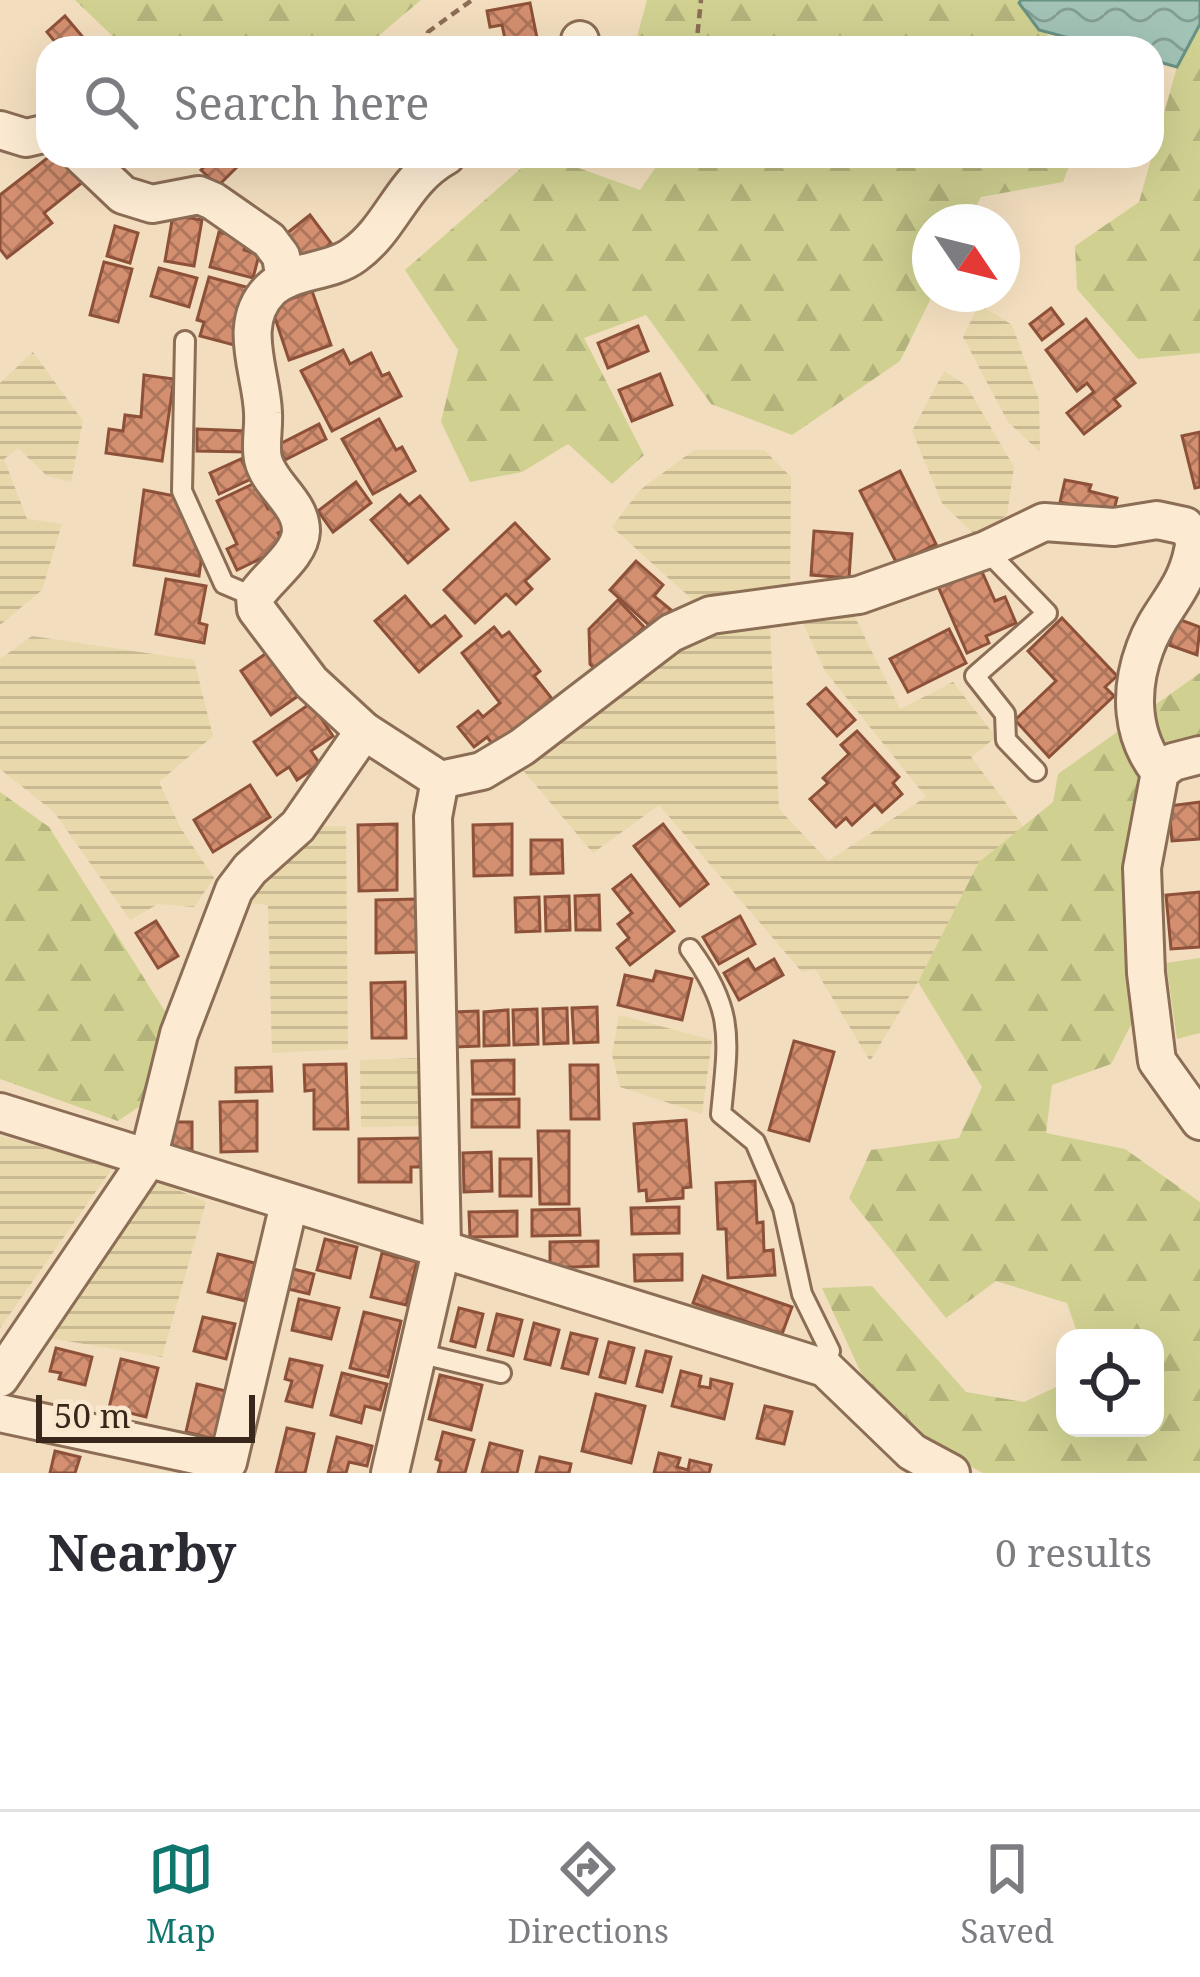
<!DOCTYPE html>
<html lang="en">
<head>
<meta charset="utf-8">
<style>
	body { margin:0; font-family:"Noto Serif",serif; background:#f7f7f7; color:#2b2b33 }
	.controls { position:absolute; right:36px; bottom:36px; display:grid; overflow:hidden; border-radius:24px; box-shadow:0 12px 48px #0002 }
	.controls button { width:108px; height:108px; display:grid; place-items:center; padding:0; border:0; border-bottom:3px solid #e1e1e2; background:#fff; color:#2b2b33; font:60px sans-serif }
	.compass { position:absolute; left:912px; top:204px; width:108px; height:108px; border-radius:50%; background:#fff; box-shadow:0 12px 48px #0002; rotate:125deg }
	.scale { position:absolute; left:36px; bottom:30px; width:219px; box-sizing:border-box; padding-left:12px; border:6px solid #3a271b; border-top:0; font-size:33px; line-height:42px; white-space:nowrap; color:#3a271b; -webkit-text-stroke:9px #f9e8ce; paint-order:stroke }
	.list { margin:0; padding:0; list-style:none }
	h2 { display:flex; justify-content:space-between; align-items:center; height:156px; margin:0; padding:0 48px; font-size:51px }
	h2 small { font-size:39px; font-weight:400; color:#7c7c81 }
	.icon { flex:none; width:66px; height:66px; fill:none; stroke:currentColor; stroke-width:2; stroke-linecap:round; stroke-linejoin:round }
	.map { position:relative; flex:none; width:1200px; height:1473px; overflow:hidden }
	.search { position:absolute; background:#fff; box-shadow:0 12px 48px #0002; left:36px; right:36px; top:36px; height:132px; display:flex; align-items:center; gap:30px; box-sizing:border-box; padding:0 42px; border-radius:36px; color:#7c7c81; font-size:45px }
	.sheet { height:336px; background:#fff }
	nav { display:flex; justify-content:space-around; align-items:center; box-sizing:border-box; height:168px; border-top:3px solid #e1e1e2; background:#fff; font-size:33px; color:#7c7c81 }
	nav a { display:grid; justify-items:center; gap:6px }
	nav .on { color:#0f766e }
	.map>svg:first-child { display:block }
	.farmland { fill:url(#farmland-rules) }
	.forest { fill:url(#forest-firs) }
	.green { fill:#d0d191 }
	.water { fill:url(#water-waves); stroke:#689283; stroke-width:3 }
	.building { fill:url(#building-cross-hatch); stroke:#8d5139; stroke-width:3 }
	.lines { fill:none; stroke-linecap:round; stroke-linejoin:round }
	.lane-casing { stroke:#8c6d55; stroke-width:24 }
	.street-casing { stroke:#8c6d55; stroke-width:42 }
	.path { stroke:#8c6d55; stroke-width:4.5; stroke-dasharray:9 6; stroke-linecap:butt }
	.lane { stroke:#fcebd2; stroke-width:18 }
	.street { stroke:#fcebd2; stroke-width:36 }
</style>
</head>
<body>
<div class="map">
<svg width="1200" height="1473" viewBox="0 0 1200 1473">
	<defs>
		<pattern id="farmland-rules" width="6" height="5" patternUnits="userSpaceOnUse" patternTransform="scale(3)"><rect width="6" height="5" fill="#e8d8ab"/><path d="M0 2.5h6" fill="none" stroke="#c8b993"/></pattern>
		<pattern id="forest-firs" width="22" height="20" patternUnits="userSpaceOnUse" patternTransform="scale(3)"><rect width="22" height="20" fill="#d0d191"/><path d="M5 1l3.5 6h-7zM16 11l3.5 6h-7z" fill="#b3b37c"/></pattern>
		<pattern id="water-waves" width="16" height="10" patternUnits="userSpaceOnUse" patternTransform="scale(3)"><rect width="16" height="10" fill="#a2c3b6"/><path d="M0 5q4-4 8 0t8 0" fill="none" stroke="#859e93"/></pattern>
		<pattern id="building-cross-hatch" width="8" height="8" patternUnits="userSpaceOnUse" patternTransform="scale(3)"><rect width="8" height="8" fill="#d48f70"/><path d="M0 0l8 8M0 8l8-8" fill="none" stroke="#ad755b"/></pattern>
	</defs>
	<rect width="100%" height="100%" fill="#f2ddbe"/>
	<g class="farmland">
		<polygon points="979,304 1012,325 1039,400 1040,452 1008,422 963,337"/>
		<polygon points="33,352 83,421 71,482 47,476 18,448 4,459 27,519 62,524 42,590 0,625 0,383"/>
		<polygon points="944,371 966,385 1014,467 1007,515 976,536 942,503 912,431"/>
		<polygon points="694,450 764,450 791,477 790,591 694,601 612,527 640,490"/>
		<polygon points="850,607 900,709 953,682 996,737 971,757 1024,827 979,862 918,982 870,1061 815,969 802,972 659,805 593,853 521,768 672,645 708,631 770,628 779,809 828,861 926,797 825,671 801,619"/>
		<polygon points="32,636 194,660 213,736 159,782 180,827 214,878 194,907 158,904 130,920 54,812 0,769 0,659"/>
		<polygon points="316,826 346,826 348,1049 272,1053 268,905 242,902"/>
		<polygon points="619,1015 712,1040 702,1114 620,1087 612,1055"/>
		<polygon points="425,1058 428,1126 361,1127 360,1060"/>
		<polygon points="0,1136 113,1167 0,1328"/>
		<polygon points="149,1178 206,1202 162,1357 43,1337"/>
	</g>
	<g class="forest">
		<polygon points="75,0 421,0 364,48 125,48"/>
		<polygon points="647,0 1021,0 1020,4 1059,48 634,48"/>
		<polygon points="1200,24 1200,353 1138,359 1077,289 1075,246 1139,202 1177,67"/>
		<polygon points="535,156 545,156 640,190 660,161 659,156 1073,156 1063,182 981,197 968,222 930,222 933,294 900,361 792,435 711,404 646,315 584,338 644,455 612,484 568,444 522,472 470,482 441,422 458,350 405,270"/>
		<polygon points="1200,673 1200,739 1175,745 1139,782 1124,879 1132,1023 1111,1064 1052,1085 1046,1133 1125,1149 1200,1202 1200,1473 983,1473 937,1448 867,1386 822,1288 872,1286 966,1392 1024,1402 1065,1383 1065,1428 1155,1428 1155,1338 1079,1338 1067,1303 996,1281 946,1318 849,1198 871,1150 959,1138 982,1087 918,982 979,862 1053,802 1058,774"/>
		<polygon points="0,792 49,827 171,1021 146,1102 118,1121 0,1079"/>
	</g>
	<polygon class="green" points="1200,958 1200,1033 1177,1039 1166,963"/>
	<polygon class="water" points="1021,0 1200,0 1200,24 1177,67 1152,60 1152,48 1107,48 1039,30 1019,3"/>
	<g class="building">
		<polygon points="530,3 539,48 507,48 502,25 490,27 487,11"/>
		<polygon points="65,16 92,48 102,39 110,48 60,48 47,32"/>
		<polygon points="50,156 64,156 84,181 44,213 52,223 7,258 0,249 0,195"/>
		<polygon points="215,156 248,156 218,186 201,170"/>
		<polygon points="173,215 202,220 194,266 165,261"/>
		<polygon points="310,215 331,243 304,265 282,237"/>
		<polygon points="115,226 138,233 130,263 107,256"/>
		<polygon points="219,232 247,239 244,250 259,255 253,278 210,267"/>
		<polygon points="104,262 132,269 118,322 90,315"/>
		<polygon points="159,268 197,278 189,307 151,296"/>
		<polygon points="209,277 250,288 234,345 200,336 204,322 197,320"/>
		<polygon points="312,291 331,345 289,360 271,306"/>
		<polygon points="1051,308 1063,324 1042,340 1030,324"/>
		<polygon points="1086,319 1135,383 1114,399 1120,406 1084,434 1067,413 1094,392 1087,383 1077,391 1046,350"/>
		<polygon points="638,326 648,351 608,368 598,343"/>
		<polygon points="343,350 350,364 371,353 382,376 389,373 401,396 332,431 301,371"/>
		<polygon points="660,374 672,405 632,421 619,390"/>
		<polygon points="144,375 174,379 162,461 106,453 109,429 123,431 125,415 141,417"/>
		<polygon points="379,419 396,450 402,447 415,471 373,494 342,439"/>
		<polygon points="319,424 326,439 285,460 278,445"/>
		<polygon points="197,429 247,431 247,452 197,451"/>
		<polygon points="1200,432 1200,487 1195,488 1182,436"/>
		<polygon points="241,459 251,479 219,494 210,473"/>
		<polygon points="900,471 936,544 897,564 860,491"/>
		<polygon points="1065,480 1091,485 1089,491 1117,498 1113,514 1060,502"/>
		<polygon points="356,482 371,503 333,532 318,511"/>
		<polygon points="255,483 268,509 273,506 284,530 278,533 285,547 237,570 227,549 237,544 217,501"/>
		<polygon points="144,490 175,496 202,555 199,576 134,565"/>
		<polygon points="400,495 409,505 420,496 448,529 408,563 371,520"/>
		<polygon points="515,523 549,559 525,581 532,589 516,604 506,594 475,623 444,590"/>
		<polygon points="814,531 852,534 849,578 811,575"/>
		<polygon points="636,561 663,585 654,596 671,610 653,629 610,590"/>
		<polygon points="979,565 995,601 1005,597 1016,623 986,636 989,643 967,653 937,584"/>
		<polygon points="166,579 206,586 199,623 207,625 204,643 156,634"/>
		<polygon points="405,596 431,627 445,616 461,636 419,672 375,621"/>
		<polygon points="618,600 644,627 598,672 590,664 589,629"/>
		<polygon points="1062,618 1117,676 1105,687 1114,696 1049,757 1015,720 1056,681 1028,651"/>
		<polygon points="1178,619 1200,627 1197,655 1169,645"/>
		<polygon points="494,627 502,637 509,632 540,671 534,676 553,700 494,746 487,737 474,747 458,727 478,711 483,717 500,703 462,653"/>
		<polygon points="949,629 966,663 908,692 890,659"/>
		<polygon points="268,652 298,696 271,715 241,671"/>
		<polygon points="826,688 855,720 837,736 808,704"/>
		<polygon points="311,703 333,736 311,751 320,764 297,780 289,767 277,775 254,742"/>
		<polygon points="857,731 899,777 893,783 902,794 882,812 875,804 852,825 846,818 836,827 810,799 828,783 823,778 849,754 841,745"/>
		<polygon points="250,785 270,817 213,852 194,820"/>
		<polygon points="1200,802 1200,839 1172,841 1169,806"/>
		<polygon points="397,824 397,890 359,891 358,825"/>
		<polygon points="512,824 512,875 474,876 473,825"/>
		<polygon points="663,824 708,884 680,906 634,846"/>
		<polygon points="531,840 562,840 563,873 531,874"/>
		<polygon points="631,875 674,931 630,965 617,948 629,938 618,924 632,913 613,889"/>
		<polygon points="1200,892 1200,947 1171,949 1166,895"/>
		<polygon points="599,895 600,930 576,930 575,896"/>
		<polygon points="569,896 570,930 546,931 545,897"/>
		<polygon points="539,897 540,931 516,932 515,898"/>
		<polygon points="417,899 417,952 376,953 376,900"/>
		<polygon points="740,916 755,944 719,964 703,937"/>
		<polygon points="156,921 178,956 158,968 136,933"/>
		<polygon points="748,959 755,970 774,959 783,975 739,1000 724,973"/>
		<polygon points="656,971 692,979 682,1020 618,1005 625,975 653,981"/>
		<polygon points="405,982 406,1038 372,1038 371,983"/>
		<polygon points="597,1007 598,1042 574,1043 572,1008"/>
		<polygon points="567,1008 568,1043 544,1044 543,1009"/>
		<polygon points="537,1009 538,1044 514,1045 513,1010"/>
		<polygon points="508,1010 509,1045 484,1046 484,1012"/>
		<polygon points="478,1011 479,1046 455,1047 454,1012"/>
		<polygon points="794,1041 834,1052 809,1141 769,1130"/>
		<polygon points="514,1060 514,1094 473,1094 472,1061"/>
		<polygon points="346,1064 348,1129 314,1129 314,1090 305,1091 304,1065"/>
		<polygon points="570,1065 598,1065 599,1119 571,1119"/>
		<polygon points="271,1067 272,1091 236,1092 236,1068"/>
		<polygon points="519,1099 519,1127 472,1127 472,1100"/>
		<polygon points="257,1101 257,1151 221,1152 220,1102"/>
		<polygon points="686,1120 691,1187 683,1188 683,1198 647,1201 646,1190 639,1191 634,1124"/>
		<rect x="172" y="1122" width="20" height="27"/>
		<polygon points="538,1131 569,1131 569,1204 540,1204"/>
		<polygon points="423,1138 423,1167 411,1167 411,1182 359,1182 359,1139"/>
		<polygon points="491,1152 492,1191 464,1192 463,1153"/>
		<rect x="500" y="1159" width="31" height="37"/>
		<polygon points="755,1181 757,1223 763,1222 764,1251 773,1250 775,1275 728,1278 726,1229 718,1229 716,1183"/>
		<polygon points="679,1207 679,1233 632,1234 631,1208"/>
		<polygon points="579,1209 580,1235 532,1236 532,1210"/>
		<polygon points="517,1211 517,1236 470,1237 469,1212"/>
		<polygon points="325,1239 357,1247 350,1278 317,1270"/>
		<polygon points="598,1241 598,1266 550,1268 550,1242"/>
		<polygon points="382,1253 417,1262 406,1305 371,1297"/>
		<polygon points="218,1254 255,1263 245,1301 208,1292"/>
		<polygon points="682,1254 682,1280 635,1281 634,1255"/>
		<polygon points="293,1269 314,1274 309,1294 288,1289"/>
		<polygon points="703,1276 792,1307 782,1334 693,1303"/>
		<polygon points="299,1299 339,1308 331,1339 292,1330"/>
		<polygon points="459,1308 483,1314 475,1347 451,1341"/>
		<polygon points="364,1312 401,1321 388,1377 350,1368"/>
		<polygon points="497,1314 522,1320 513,1356 488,1350"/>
		<polygon points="203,1317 235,1324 226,1359 194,1351"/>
		<polygon points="534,1323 559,1330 550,1365 525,1359"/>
		<polygon points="571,1333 597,1339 588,1374 562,1368"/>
		<polygon points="609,1342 634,1348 625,1383 600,1377"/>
		<polygon points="56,1348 92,1357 85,1385 59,1379 61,1373 50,1371"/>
		<polygon points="646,1351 671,1357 662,1392 637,1386"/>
		<polygon points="121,1359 158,1368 146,1417 109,1408"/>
		<polygon points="290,1359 322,1366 312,1407 286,1401 292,1381 285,1379"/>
		<polygon points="681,1371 701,1376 699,1386 710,1388 711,1379 732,1384 724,1419 672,1406"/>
		<polygon points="342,1373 387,1384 380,1410 365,1406 361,1423 331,1415"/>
		<polygon points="440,1375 482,1385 471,1430 429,1419"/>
		<polygon points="197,1384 226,1391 214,1439 186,1432"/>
		<polygon points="596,1394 645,1406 631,1463 582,1451"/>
		<polygon points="765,1406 792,1412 784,1444 757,1438"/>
		<polygon points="287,1428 314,1434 305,1473 276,1473"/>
		<polygon points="443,1432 474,1440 465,1473 438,1473 441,1461 436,1459"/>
		<polygon points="337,1437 372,1446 367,1466 349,1462 346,1473 328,1473"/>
		<polygon points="490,1443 522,1451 517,1473 482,1473"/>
		<polygon points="55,1451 80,1457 75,1473 50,1473"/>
		<polygon points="659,1453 680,1458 677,1467 688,1470 690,1460 711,1465 709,1473 654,1473"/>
		<polygon points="540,1457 571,1464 569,1473 536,1473"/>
	</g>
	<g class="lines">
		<defs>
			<g id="lane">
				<polyline points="185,341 182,491 224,584 255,597"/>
				<polyline points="986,550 1047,613 975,676 1005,714 1006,740 1036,771"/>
				<path d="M 690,949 C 736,1012 728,1040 721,1114 L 755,1142 L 783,1208 L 802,1294 L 830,1351 L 825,1368"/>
				<polyline points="418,1353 501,1373"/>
			</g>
			<g id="street">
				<polyline points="579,48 580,40"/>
				<polyline points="0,130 26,138 48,133"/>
				<polyline points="82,156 123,195 152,204 199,195 213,201 269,240 281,256 285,280"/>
				<path d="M 364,731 L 311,682 L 256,609 L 255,597 C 267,577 300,556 301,531 C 301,502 269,486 263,459 C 260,445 264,428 263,413 C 262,373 236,324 270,290 C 291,269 330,273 354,255 C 393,227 401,181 446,156"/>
				<polyline points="1200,755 1173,762 1160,772 1142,868 1146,973 1157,1061 1200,1121"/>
				<polyline points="0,1112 825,1368 912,1452 951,1473"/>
				<path d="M 0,1378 L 148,1159 L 179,1034 L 234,890 L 250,869 L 298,826 L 364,731 L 440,780 L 482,771 L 522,747 L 671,633 L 711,615 L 859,595 L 986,550 L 1044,522 L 1114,527 L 1157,520 L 1185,526 L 1195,539 C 1188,593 1161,604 1145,648 C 1129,691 1131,737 1160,772"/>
				<polyline points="0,1413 228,1462 289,1204"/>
				<polyline points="390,1473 442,1247 433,817 440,780"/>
			</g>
		</defs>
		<use href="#lane" class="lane-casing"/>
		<use href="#street" class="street-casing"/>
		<g class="path">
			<polyline points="428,48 428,32 472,0"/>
			<polyline points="696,48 701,0"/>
		</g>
		<use href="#lane" class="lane"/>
		<use href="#street" class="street"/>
	</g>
</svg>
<div class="controls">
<button><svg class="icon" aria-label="locate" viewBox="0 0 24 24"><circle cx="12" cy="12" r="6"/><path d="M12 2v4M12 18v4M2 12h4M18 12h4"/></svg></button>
</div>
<svg class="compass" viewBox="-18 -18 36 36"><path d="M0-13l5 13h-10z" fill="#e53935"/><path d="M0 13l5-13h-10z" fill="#7c7c81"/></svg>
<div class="scale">50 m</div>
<div class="search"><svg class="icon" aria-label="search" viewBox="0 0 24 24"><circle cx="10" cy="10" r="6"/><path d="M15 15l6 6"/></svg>Search here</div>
</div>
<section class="sheet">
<h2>Nearby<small>0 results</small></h2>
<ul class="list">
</ul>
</section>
<nav>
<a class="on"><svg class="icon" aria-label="map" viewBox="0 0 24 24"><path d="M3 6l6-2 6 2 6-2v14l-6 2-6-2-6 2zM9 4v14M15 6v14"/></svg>Map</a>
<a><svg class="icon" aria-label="directions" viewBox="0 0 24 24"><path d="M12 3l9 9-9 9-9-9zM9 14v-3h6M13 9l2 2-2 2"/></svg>Directions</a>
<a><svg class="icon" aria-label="saved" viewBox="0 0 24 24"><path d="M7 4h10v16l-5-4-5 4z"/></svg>Saved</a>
</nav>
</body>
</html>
